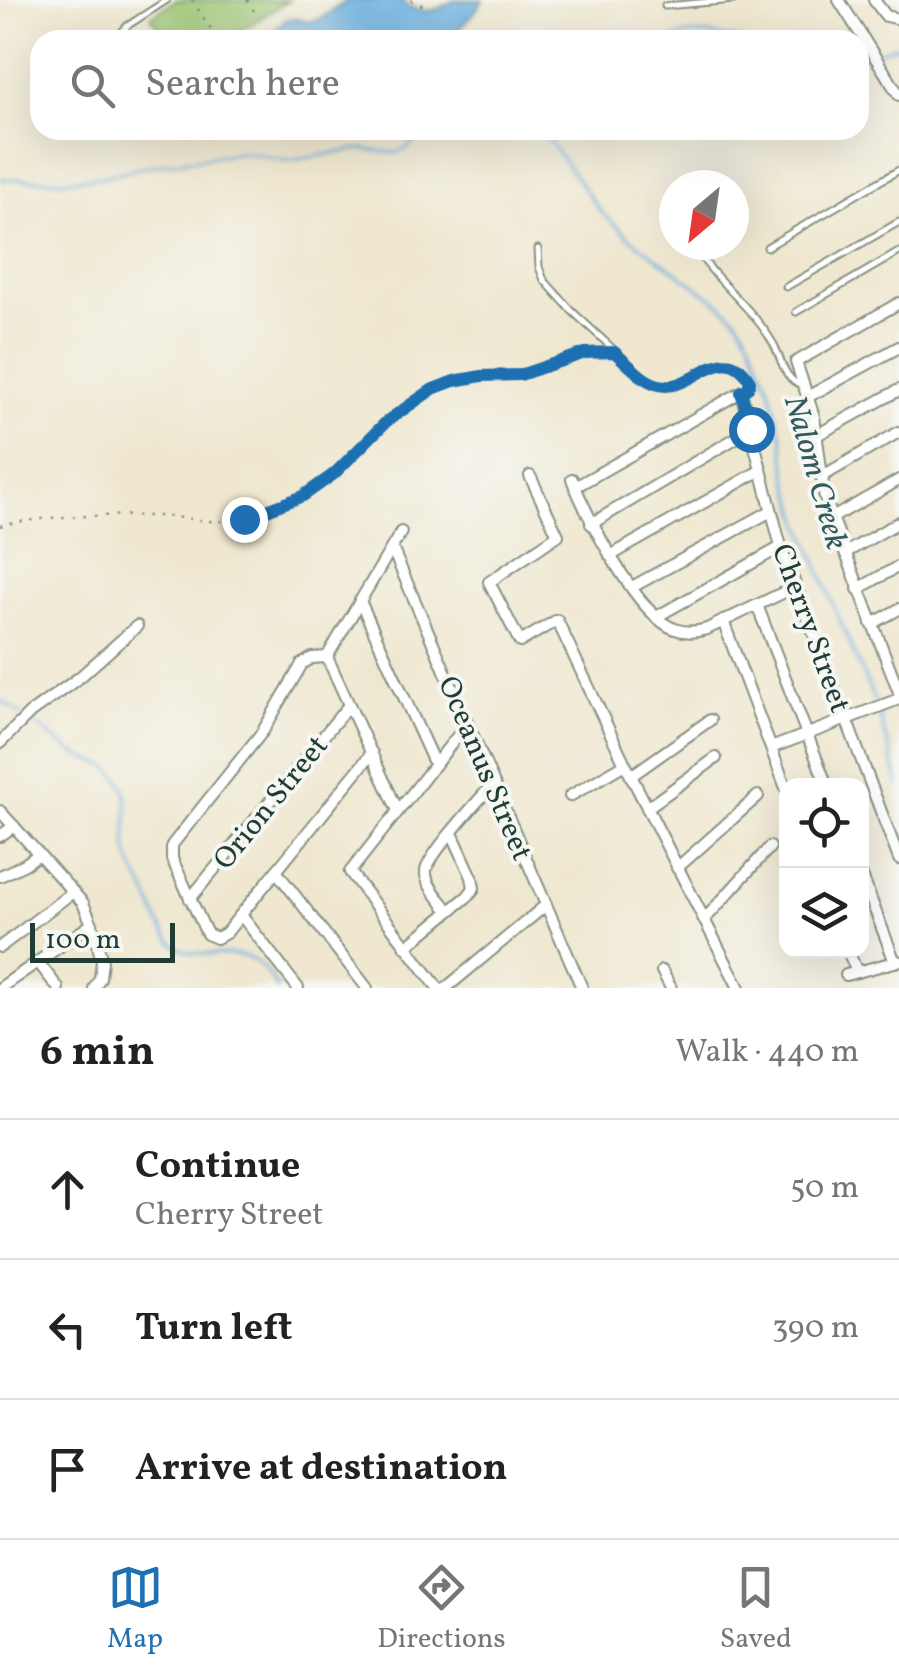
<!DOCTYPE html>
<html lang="en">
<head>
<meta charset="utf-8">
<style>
	body { margin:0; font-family:Vollkorn,serif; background:#f2f2f2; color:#222 }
	.controls { position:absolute; right:30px; bottom:30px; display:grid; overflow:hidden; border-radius:20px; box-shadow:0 10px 40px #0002 }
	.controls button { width:90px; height:90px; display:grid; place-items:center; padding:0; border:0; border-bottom:2px solid #e0e0e0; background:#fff; color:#222; font:50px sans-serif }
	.compass { position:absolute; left:659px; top:170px; width:90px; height:90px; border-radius:50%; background:#fff; box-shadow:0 10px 40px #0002; rotate:209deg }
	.scale { position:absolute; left:30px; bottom:25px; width:145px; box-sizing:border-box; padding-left:10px; border:5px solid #1f3d34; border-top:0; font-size:28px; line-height:35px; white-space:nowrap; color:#1f3d34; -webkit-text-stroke:8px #f6f6f2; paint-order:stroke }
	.stop { position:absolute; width:30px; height:30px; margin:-22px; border:8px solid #1f6fb2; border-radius:50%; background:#fff }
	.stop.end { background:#1f6fb2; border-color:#fff; box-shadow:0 2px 10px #0008 }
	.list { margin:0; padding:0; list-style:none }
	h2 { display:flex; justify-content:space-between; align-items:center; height:130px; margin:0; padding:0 40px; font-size:42px }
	h2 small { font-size:32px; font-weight:400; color:#767676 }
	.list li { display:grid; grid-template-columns:65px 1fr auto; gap:30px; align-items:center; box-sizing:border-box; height:140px; padding:0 40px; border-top:2px solid #e0e0e0 }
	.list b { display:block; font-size:38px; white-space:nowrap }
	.list p { margin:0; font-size:32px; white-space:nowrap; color:#767676 }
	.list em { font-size:32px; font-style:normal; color:#767676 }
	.icon { flex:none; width:55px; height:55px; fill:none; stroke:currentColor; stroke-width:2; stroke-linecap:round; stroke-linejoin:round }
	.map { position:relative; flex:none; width:899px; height:988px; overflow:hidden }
	.search { position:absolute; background:#fff; box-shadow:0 10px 40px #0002; left:30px; right:30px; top:30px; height:110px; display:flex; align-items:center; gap:25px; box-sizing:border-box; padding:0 35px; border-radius:30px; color:#767676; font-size:38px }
	.sheet { height:550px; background:#fff }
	nav { display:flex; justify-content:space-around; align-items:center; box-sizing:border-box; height:140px; border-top:2px solid #e0e0e0; background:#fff; font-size:28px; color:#767676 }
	nav a { display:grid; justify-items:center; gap:5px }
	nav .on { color:#1f6fb2 }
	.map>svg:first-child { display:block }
	.green { fill:#9bc470; stroke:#5d8052; stroke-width:2.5 }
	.water { fill:#69afe0; stroke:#44768a; stroke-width:2.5 }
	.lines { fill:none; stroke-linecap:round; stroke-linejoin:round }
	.stream { stroke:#69afe0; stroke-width:2.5 }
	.service-casing { stroke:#879282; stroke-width:9 }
	.minor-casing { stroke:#879282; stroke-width:14 }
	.path { stroke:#879282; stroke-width:2.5; stroke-dasharray:2.5 8; stroke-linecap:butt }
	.service { stroke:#fff; stroke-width:5 }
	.minor { stroke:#fff; stroke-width:10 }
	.route { stroke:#1f6fb2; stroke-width:12 }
	.labels { text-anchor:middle; stroke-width:8; stroke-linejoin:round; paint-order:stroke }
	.street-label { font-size:30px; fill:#1f3d34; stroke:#f6f6f2 }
	.water-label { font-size:32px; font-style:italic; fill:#325a5f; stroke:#f6f6f2 }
</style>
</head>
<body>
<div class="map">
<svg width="899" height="988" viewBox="0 0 899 988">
	<rect width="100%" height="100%" fill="#f6f6f2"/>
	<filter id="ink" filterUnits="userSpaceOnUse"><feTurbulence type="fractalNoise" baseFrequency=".01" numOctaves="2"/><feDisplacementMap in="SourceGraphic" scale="20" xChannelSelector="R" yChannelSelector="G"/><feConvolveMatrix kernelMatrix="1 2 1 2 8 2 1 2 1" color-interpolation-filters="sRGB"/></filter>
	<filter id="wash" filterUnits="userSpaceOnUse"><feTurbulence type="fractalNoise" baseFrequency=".0048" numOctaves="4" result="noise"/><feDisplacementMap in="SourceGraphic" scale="40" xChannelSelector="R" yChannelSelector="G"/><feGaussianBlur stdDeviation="2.25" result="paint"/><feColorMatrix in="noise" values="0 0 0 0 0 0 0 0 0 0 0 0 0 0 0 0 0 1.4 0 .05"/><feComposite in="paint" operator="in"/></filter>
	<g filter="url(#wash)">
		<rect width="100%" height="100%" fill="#efe7cf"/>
		<polygon class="green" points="175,0 289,0 226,40 167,40 151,16"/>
		<path class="water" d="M 348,0 L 401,0 L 409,7 L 426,11 L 438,9 L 455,0 L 483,0 C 472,16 461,30 444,40 L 252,40 L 257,35 L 272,33 L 285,20 L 293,18 L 310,22 L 320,19 Z"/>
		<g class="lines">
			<g class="stream">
				<path d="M 670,40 C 693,30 718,36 742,40"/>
				<polyline points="877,52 899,45"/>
				<polyline points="859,61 870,56"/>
				<polyline points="541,130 601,212 630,238 719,303 737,318 750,339 771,392 782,436 788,478 801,522 832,602 875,702"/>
				<polyline points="0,179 65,180 101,177 148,166 237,153 256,154 287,161 360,149 394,153 405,150 428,130"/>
				<polyline points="0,700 22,715"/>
				<polyline points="878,710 899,785"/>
				<path d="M 28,719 C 45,730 60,745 78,755 C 89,761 103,762 113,771 C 138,796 122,823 128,851 C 131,866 140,880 147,893 C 155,909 159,928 171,941 C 191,963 228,948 252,959 C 263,965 271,978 277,988"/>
			</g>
		</g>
	</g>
	<g filter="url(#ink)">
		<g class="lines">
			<defs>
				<g id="service">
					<polyline points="665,6 734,0"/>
					<polyline points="115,40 127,26 167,0"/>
					<path d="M 693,245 C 715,281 751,306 773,343 C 782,359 783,380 803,386"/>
					<polyline points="767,247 899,170"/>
					<path d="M 538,249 L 539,267 L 544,280 L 572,311 L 648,381 C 690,402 721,333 750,381 L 748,388 L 743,391"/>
					<polyline points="786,287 899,222"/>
					<polyline points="796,312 899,252"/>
					<polyline points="412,402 433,389 454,381 482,375 519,375 585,353 612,351"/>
				</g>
				<g id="minor">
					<polyline points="839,0 899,95"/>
					<polyline points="874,0 886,16 899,19"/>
					<polyline points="899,303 796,362 814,417 825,499 899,692"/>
					<polyline points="809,396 899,347"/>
					<polyline points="817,435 899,390"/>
					<polyline points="530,476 558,535 489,582 520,642 557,620 625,764 739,988"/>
					<polyline points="821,477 899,432"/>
					<path d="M 572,479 C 586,515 638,617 675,629 C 686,633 697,632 707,629 L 795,587"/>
					<polyline points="575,487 741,392 781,547 899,859"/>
					<polyline points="832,518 899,480"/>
					<polyline points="591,524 751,429"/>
					<polyline points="392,548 582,988"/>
					<polyline points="845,553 899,522"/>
					<polyline points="610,556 761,470"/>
					<polyline points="632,587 771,511"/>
					<polyline points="858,589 899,566"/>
					<polyline points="360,601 435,765"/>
					<polyline points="757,605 827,786"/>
					<polyline points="656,617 781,547"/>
					<polyline points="723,621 786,788"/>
					<polyline points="872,624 899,609"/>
					<polyline points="327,657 312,658 302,664 263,731 172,845 172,859 207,934 217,938 226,933 372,753"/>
					<polyline points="327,657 398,811"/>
					<polyline points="327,657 401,532"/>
					<polyline points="0,743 30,713 80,677 137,626"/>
					<polyline points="771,748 899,699"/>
					<polyline points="631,776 710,720"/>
					<polyline points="570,796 625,764"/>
					<polyline points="647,808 716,758"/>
					<polyline points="0,811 83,903 92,924 102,961 100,978 94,988"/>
					<polyline points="0,836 14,826"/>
					<polyline points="677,868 758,796"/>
					<polyline points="276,871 367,988"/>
					<polyline points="0,876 25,864 39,854"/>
					<polyline points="862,876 895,962"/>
					<polyline points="190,899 349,705"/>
					<path d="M 449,911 C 442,901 424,884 426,871 C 428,855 480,799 493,784"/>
					<polyline points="241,915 298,988"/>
					<polyline points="704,920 770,847"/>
					<polyline points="0,947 73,892"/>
					<polyline points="406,947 468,896 474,888 472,877 452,833"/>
					<polyline points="848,951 857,972"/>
					<polyline points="38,962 58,988"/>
					<polyline points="662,971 671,988"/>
					<polyline points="846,975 898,961"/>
					<polyline points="0,988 92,924"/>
					<polyline points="438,988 350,872 467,724"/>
					<polyline points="446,988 546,905"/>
				</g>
			</defs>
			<use href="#service" class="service-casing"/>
			<use href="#minor" class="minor-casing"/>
			<g class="path">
				<polyline points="192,0 218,40"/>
				<polyline points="247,0 258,17"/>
				<polyline points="411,0 421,5 426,0"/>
				<path d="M 0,526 C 45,515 106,515 153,516 C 171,516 189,519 207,521 C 240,523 274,513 302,497 C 343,474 370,434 406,406"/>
			</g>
			<use href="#service" class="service"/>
			<use href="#minor" class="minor"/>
		</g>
	</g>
	<g class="lines" filter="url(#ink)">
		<path class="route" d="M 244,519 L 303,496 L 334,474 L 387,421 L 433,389 L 454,381 L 482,376 L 520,375 L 585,353 L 614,352 C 627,363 642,381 659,385 C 692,394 723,335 750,381 L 748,388 L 741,392 L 751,429"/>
	</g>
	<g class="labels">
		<g class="street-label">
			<text transform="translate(812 628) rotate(70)" y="10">Cherry Street</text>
			<text transform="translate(486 768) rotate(67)" y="10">Oceanus Street</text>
			<text transform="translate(270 802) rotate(-51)" y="10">Orion Street</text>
		</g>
		<g class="water-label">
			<text transform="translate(817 472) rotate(74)" y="11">Nalom Creek</text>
		</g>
	</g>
</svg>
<div class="controls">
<button><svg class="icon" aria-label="locate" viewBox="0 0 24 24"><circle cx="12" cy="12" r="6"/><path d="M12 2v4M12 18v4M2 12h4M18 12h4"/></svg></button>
<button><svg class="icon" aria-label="layers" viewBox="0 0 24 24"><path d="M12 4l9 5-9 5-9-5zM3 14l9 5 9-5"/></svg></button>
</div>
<svg class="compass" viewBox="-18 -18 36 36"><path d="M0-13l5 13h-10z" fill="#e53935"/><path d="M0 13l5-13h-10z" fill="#767676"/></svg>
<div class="scale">100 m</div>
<div class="stop" style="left:751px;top:429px"></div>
<div class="stop end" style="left:244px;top:519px"></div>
<div class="search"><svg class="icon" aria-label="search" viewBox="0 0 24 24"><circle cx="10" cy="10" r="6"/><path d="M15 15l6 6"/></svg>Search here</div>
</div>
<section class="sheet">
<h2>6 min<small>Walk · 440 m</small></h2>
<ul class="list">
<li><svg class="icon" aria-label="ahead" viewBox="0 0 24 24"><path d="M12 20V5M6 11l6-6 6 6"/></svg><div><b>Continue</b><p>Cherry Street</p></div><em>50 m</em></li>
<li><svg class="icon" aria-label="left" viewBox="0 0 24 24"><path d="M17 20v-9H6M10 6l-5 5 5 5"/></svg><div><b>Turn left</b></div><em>390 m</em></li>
<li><svg class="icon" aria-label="arrive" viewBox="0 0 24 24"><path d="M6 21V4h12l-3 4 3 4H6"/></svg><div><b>Arrive at destination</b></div></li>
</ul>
</section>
<nav>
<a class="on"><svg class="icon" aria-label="map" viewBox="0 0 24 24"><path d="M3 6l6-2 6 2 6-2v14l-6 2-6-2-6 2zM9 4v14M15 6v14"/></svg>Map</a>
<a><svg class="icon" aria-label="directions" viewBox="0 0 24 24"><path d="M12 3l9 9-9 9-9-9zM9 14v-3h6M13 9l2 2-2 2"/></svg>Directions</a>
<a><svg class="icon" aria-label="saved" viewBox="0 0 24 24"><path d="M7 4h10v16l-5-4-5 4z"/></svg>Saved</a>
</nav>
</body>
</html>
